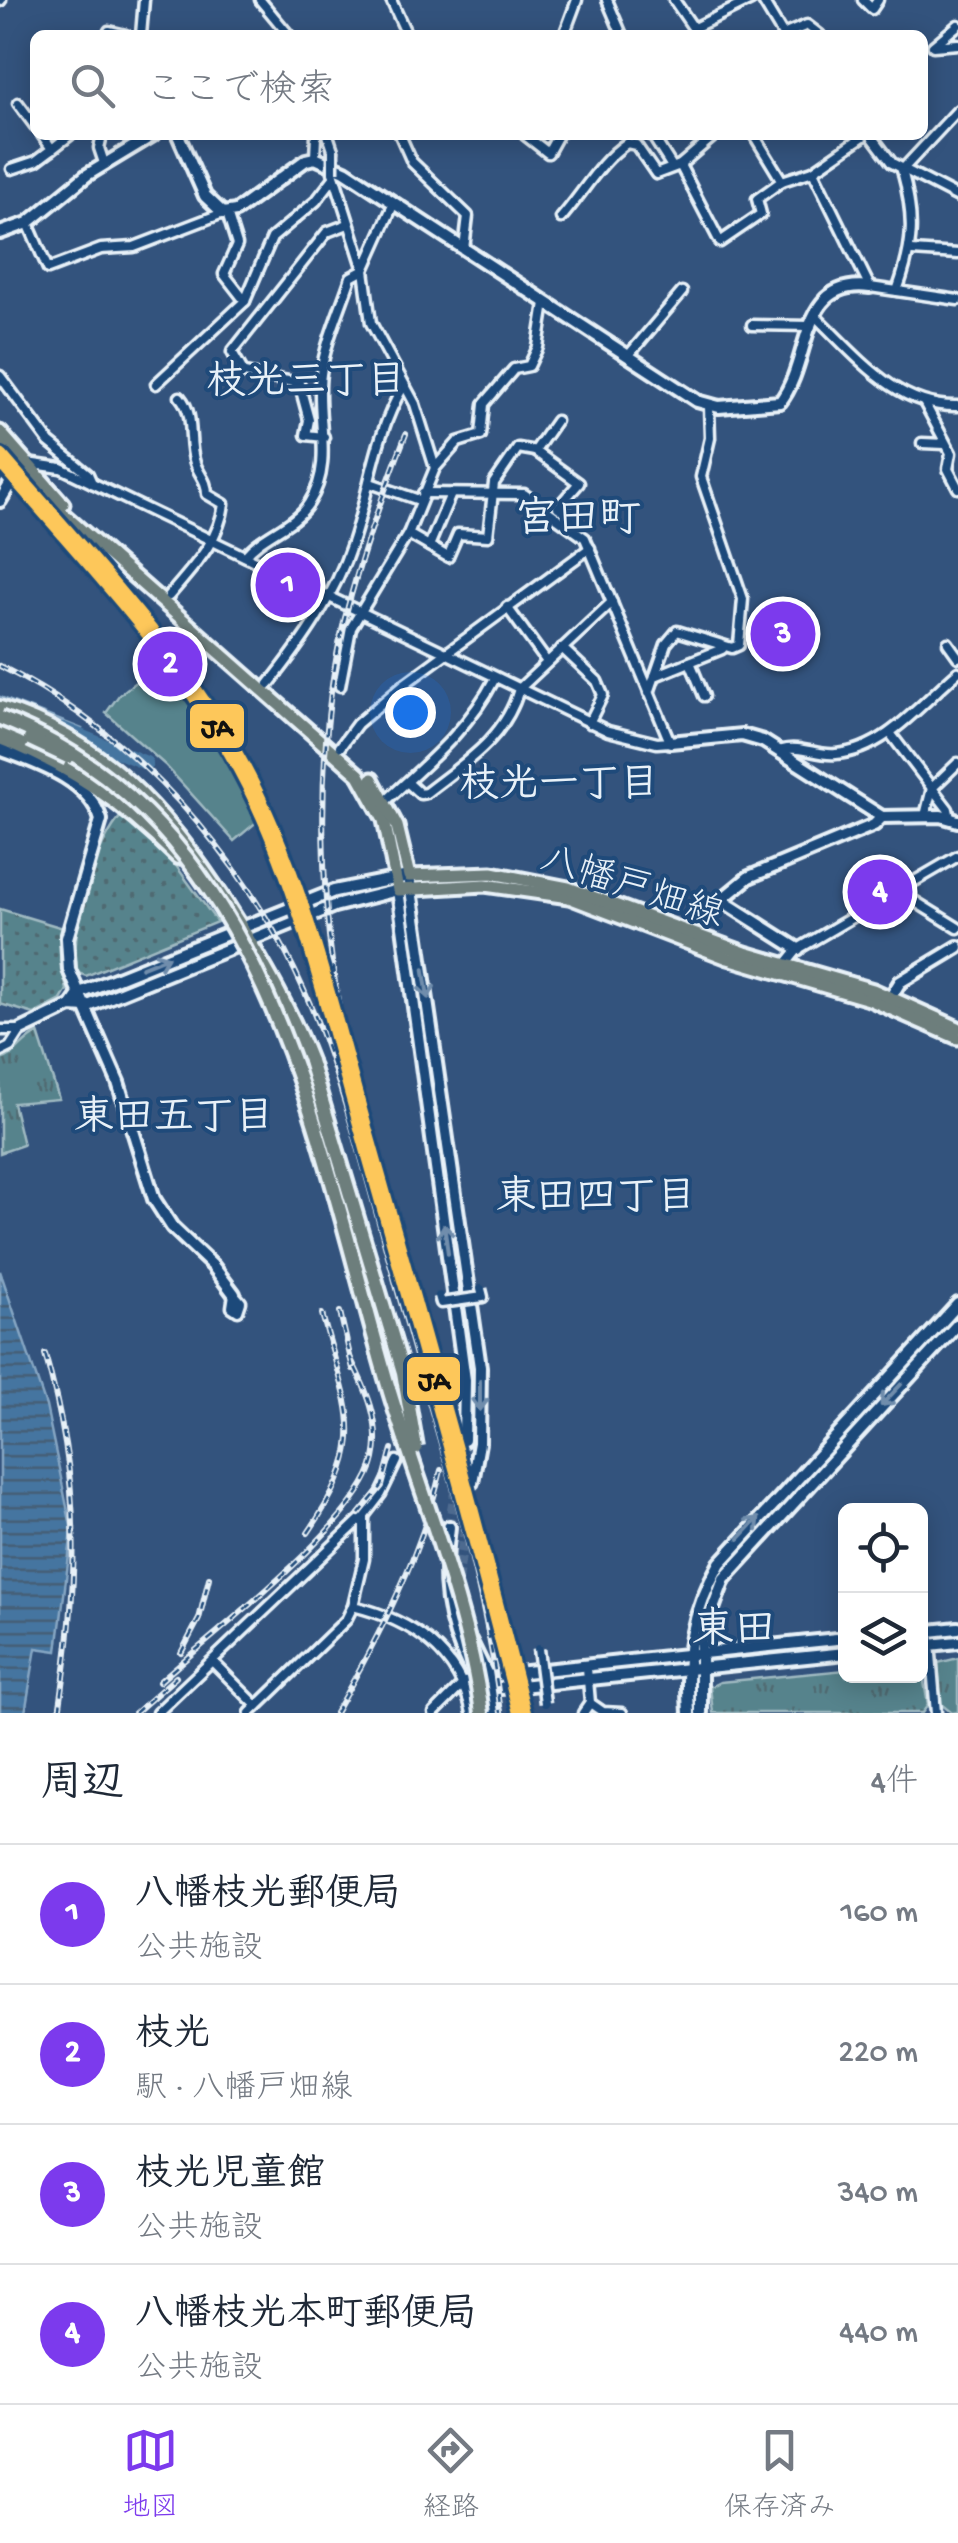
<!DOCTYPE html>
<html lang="ja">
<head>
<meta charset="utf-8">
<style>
	body { margin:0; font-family:"Gochi Hand","Klee One",sans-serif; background:#f6f6f7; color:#1f2937 }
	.controls { position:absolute; right:30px; bottom:30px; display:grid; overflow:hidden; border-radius:15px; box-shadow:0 5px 25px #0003 }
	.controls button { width:90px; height:90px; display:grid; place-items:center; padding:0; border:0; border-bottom:2px solid #e0e1e3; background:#fff; color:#1f2937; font:50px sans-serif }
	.you { position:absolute; left:410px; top:712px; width:35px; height:35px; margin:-25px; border:8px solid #fff; border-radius:50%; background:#1a73e8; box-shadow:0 0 0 15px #1a73e833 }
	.badge { display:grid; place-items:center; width:65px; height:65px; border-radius:50%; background:#7c3aed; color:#fff; font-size:32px; font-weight:700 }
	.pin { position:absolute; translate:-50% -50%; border:5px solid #fff; box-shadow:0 2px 10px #0006 }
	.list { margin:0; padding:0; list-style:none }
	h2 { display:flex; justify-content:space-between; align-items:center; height:130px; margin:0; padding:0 40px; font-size:42px }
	h2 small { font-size:32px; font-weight:400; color:#747a83 }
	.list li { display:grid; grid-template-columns:65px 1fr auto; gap:30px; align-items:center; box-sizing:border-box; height:140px; padding:0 40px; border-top:2px solid #e0e1e3 }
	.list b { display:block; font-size:38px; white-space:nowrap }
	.list p { margin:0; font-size:32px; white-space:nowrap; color:#747a83 }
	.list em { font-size:32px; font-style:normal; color:#747a83 }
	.icon { flex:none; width:55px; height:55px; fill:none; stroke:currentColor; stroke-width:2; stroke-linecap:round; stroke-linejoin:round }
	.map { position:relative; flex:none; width:958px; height:1713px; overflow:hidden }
	.search { position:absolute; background:#fff; box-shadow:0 5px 25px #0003; left:30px; right:30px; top:30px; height:110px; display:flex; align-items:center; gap:25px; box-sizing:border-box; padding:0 35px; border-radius:15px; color:#747a83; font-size:38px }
	.sheet { height:690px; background:#fff }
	nav { display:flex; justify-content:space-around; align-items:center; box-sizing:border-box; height:140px; border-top:2px solid #e0e1e3; background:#fff; font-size:28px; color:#747a83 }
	nav a { display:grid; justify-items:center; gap:5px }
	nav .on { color:#7c3aed }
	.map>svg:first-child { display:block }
	.grass { fill:url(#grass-dots); stroke:#a0bac2; stroke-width:2.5 }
	.park { fill:url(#park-tufts); stroke:#a0bac2; stroke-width:2.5 }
	.pitch { fill:#57838c; stroke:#a0bac2; stroke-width:2.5 }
	.water { fill:url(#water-rules); stroke:#86a6c3; stroke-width:2.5 }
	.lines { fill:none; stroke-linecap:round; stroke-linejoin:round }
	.river { stroke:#4474a0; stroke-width:14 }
	.secondary-tunnel { stroke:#4e6b8f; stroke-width:10; stroke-dasharray:10 5; stroke-linecap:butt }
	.street-casing { stroke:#e8f1f8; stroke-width:15 }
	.secondary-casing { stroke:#e8f1f8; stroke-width:18 }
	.primary-casing { stroke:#e8f1f8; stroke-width:19 }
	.highway-casing { stroke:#e8f1f8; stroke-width:20 }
	.street { stroke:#1f4a7a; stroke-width:8 }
	.secondary { stroke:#1f4a7a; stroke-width:10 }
	.primary { stroke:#6d7e7c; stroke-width:11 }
	.highway { stroke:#6d7e7c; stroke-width:12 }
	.rail-casing { stroke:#e8f1f8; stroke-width:6 }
	.rail { stroke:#1f4a7a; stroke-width:2.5; stroke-dasharray:8; stroke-linecap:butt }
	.street-bridge-casing { stroke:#e8f1f8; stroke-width:15; stroke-linecap:butt }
	.highway-bridge-casing { stroke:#e8f1f8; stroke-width:20; stroke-linecap:butt }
	.street-bridge { stroke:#1f4a7a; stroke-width:8 }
	.highway-bridge { stroke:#6d7e7c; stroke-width:12 }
	.rail-1-casing { stroke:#1f4a7a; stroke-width:25 }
	.rail-1 { stroke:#fdc75a; stroke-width:18 }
	.oneway { stroke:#6f8dac }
	.labels { text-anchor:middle; stroke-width:8; stroke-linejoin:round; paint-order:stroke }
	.street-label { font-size:38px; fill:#e8f1f8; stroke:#1f4a7a }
	.neighbourhood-label { font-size:40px; font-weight:bold; fill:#e8f1f8; stroke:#1f4a7a }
	.quarter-label { font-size:42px; font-weight:bold; fill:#e8f1f8; stroke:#1f4a7a }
	.line-badge { stroke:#1f4a7a; stroke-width:4 }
	.pale-badge-label { font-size:28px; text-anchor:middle; font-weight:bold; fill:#111 }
</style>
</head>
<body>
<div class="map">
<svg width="958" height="1713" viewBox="0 0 958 1713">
	<defs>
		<pattern id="grass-dots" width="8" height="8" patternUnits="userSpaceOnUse" patternTransform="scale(2.5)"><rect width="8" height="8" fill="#57838c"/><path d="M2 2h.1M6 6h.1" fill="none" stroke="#506b72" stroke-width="1.8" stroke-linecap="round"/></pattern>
		<pattern id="park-tufts" width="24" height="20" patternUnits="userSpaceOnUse" patternTransform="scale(2.5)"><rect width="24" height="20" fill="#57838c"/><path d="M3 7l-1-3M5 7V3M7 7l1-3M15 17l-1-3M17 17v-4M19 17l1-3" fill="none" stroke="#506b72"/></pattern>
		<pattern id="water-rules" width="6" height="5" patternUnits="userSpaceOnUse" patternTransform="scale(2.5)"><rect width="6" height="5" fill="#4474a0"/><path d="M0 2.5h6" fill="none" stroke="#455e75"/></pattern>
	</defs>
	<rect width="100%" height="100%" fill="#33537d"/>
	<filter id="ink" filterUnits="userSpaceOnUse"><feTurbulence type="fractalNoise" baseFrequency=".01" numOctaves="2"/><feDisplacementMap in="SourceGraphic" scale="20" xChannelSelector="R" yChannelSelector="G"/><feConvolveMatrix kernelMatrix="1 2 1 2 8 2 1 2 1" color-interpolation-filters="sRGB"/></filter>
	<g filter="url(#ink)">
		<g class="grass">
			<path d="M 124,813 L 169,856 L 217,922 L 86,976 L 78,973 C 67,934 95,841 124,813 Z"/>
			<polygon points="0,909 63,928 60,961 67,990 61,1000 34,1014 0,1004"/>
		</g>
		<g class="park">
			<path d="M 38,1033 L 59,1099 L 13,1103 L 23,1145 L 0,1153 L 0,1060 C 17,1056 22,1040 38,1033 Z"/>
			<polygon points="958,1658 958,1712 952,1713 941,1704 938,1663"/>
			<polygon points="921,1664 928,1705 922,1713 713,1713 710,1687 720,1682 845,1670 846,1676 920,1676"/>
		</g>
		<polygon class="pitch" points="158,664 211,730 259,820 234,841 165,765 106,713 119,695"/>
		<g class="water">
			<polygon points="0,697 82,729 77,741 0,711"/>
			<polygon points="0,1271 46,1406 72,1531 57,1651 36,1648 25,1713 0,1713"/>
		</g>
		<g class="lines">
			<polyline class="river" points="63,729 146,763"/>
			<g class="secondary-tunnel">
				<polyline points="449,1527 464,1440"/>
				<polyline points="457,1582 472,1482"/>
			</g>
			<defs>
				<g id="street">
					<polyline points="260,0 289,35"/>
					<polyline points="391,0 407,35"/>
					<polyline points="607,0 622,35"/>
					<polyline points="674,0 698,35"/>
					<polyline points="762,0 783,35 807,25 820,35"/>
					<polyline points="863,0 872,9 878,0"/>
					<polyline points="0,1 1,0"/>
					<polyline points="958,25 933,46 958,44"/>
					<polyline points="694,28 751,0"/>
					<polyline points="107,35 109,31 126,35"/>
					<polyline points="141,35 144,0"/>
					<polyline points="564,35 577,0"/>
					<polyline points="18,103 35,126"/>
					<polyline points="102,135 99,148 104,163"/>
					<polyline points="328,135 333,150"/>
					<polyline points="400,135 412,162 468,216 464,249"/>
					<polyline points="525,135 548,153 558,135"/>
					<polyline points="652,135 671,165"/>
					<polyline points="754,135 782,181"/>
					<polyline points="871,135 892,163 958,197"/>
					<polyline points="52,149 70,135"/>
					<polyline points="315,158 316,135"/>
					<polyline points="680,165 720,242 761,214 757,199 782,181 813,171 865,135"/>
					<polyline points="12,169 36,161 52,149 42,135"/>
					<polyline points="902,170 958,110"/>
					<polyline points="813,171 870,287 958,300"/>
					<polyline points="333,172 364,270 371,323 415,404 435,468"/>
					<polyline points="227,213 237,245 224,274 245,301"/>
					<path d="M 561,218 C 583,193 600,161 627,143 L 636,145 L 656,174 L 680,165 L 715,135"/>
					<polyline points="28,223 48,269 101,249 134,247 223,213"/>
					<polyline points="912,251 958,254"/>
					<path d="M 897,291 C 914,244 915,218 902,170"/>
					<path d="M 815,316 C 856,355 896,408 958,406"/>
					<polyline points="752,325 811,326"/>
					<polyline points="628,356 682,292"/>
					<polyline points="0,376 49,442 88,474 92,483"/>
					<polyline points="156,384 245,301 272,238 316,201 333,179"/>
					<polyline points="925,404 951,453 948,469 958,488"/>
					<polyline points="556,421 535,451 579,483 558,507 571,516 576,531"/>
					<polyline points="324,437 306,435 309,420 299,383 244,373 232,352 327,232 348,224"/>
					<polyline points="922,443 945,444"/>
					<polyline points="27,463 61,468 608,731 657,743 670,742 585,538 524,494 423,493"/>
					<polyline points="370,483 419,500"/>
					<polyline points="408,534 448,557 458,534 488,536 494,483 518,448 535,451"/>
					<polyline points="429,546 451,494"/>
					<path d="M 245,556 C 262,534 294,527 309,503 C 335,463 315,417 321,374 C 325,342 341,308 351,277 L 364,270 L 394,203"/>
					<path d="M 169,596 C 193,567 219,542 224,504 L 207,494 C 207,480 199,475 195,463 C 187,440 196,416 180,397"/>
					<polyline points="507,607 547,662"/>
					<polyline points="948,643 958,657"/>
					<polyline points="562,648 597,681 603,695 589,723"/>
					<polyline points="690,662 704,696"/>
					<polyline points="655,676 722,649"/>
					<path d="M 269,684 C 304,640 334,597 352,543 C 370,491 374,436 403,387"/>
					<polyline points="340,686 351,628 408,534 435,468 458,442 481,435 484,404 514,369 529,366 538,347 545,303"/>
					<polyline points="649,693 666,644 677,631 732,648 739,645 743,599 701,477 710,438 709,406"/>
					<polyline points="890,733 948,809 950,818"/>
					<polyline points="340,747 357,724 403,685 590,548"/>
					<path d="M 782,750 C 801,745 817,756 836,754 C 886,750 922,702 958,672"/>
					<path d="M 407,782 L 420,794 L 426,793 C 463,764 506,738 519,689 L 612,602"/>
					<path d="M 386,801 C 427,763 469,729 495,678"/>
					<polyline points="925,816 932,788 958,763"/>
					<polyline points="898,891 958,928"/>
					<polyline points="785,965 798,949 958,856"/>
					<polyline points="0,1030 21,1030"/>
					<polyline points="0,1052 10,1047 21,1030"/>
					<polygon points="234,1294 241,1302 238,1311 232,1307"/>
					<path d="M 364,1516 L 364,1559 L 353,1606 C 411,1620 459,1652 472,1713"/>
					<polyline points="929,1631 936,1713"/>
					<polyline points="213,1662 257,1706"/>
					<polyline points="590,1703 603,1712 622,1713"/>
					<polyline points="157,1713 364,1516 381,1494 397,1461"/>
					<polyline points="250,1713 346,1620 353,1606"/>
					<polyline points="434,1713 465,1682"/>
					<polyline points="583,1713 590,1703 587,1668"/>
				</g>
				<g id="secondary">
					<path d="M 178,135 L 205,196 L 223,213 L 236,211 L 306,160 L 315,158 L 345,171 L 697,401 L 719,407 L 780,402 C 813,360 797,278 870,287"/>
					<polyline points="0,233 28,223 87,175 153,135"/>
					<polyline points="0,501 22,464"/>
					<polyline points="670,742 742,735 763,741 882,817 941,816 958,821"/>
					<path d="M 0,749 C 37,763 89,779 101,820 L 67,938 L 69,970 L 118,1082 L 154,1199 L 172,1227 L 213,1266 L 234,1294"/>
					<polyline points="798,949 721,900 749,877 874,825 882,817"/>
					<polyline points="886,1005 900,982 958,947"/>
					<polyline points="71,1006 80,993 334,891 409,876 480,1367 479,1443 472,1482"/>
					<polyline points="21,1030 71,1006 86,1007 334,906 398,890 465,1380 464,1440"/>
					<path d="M 449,1527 C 442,1580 446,1621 470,1669"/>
					<polyline points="920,1632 958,1628"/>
					<polyline points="470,1640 488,1677 495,1713"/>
					<polyline points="920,1646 958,1642"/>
					<polyline points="476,1684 488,1676 846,1638"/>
					<polyline points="476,1684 491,1689 846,1653"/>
					<path d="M 689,1713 C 685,1655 691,1614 720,1563 L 958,1304"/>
					<polyline points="701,1713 701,1641 724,1579 958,1324"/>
				</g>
				<g id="primary">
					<polyline points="0,432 63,504"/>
					<polyline points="0,444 64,515 359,775 384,820 398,890 485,885 569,897 728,958 869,999 958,1038"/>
					<polyline points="372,779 397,826 409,876 492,873 568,888 745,953 873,990 958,1028"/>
				</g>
				<g id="highway">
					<path d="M 0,708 C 113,742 179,828 239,924 C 266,969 291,1012 310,1061"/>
					<polyline points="0,728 30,739"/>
					<path d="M 0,738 C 72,766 124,803 178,857"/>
					<polyline points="282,1021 302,1062"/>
				</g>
			</defs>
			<use href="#street" class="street-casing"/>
			<use href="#secondary" class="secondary-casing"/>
			<use href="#primary" class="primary-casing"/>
			<use href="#highway" class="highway-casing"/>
			<use href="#street" class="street"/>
			<use href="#secondary" class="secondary"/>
			<use href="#primary" class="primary"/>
			<use href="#highway" class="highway"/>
			<defs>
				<g id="rail">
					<path d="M 406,434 C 382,496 360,557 344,622 C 313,750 318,930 350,1058 C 376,1161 415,1261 435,1365"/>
					<path d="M 0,666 C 150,741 268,883 324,1040 C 358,1135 381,1234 409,1331 C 444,1457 485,1583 501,1713"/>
					<polyline points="340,1312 353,1369"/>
					<path d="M 45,1354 C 82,1485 79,1580 59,1713"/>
					<polyline points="359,1514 382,1486 392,1449"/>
					<path d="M 308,1533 C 372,1439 349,1415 322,1314"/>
					<polyline points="181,1653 199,1619 209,1578"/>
					<path d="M 159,1682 C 210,1636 361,1522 374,1459 C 382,1422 366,1389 350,1357"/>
					<polyline points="135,1713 176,1677"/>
					<path d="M 335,1713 C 379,1637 421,1555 441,1470"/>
				</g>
			</defs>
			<use href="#rail" class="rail-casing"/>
			<use href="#rail" class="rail"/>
			<defs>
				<g id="street-bridge">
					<polyline points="333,150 333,172"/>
					<polyline points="439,1296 441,1303 483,1297 481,1289"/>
					<polyline points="538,1649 545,1703"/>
				</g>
				<g id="highway-bridge">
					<path d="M 0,718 C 272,822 317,1146 390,1392 C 422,1498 467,1603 482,1713"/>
					<polyline points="30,739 68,757"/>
					<polyline points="310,1061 403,1372 416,1448"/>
				</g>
			</defs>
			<use href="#street-bridge" class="street-bridge-casing"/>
			<use href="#highway-bridge" class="highway-bridge-casing"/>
			<use href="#street-bridge" class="street-bridge"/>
			<use href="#highway-bridge" class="highway-bridge"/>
			<defs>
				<path id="rail-1" d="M 0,458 C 85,557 178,652 241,767 C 303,881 330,1014 366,1138 C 420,1329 474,1520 522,1713"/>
			</defs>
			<use href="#rail-1" class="rail-1-casing"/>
			<use href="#rail-1" class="rail-1"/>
		</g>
		<defs><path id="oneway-shaft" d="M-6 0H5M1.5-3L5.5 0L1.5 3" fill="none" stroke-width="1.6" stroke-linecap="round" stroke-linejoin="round" transform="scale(2.5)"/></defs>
		<g class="oneway">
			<use href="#oneway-shaft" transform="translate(155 962) rotate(-22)"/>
			<use href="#oneway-shaft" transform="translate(426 984) rotate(81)"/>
			<use href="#oneway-shaft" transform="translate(446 1239) rotate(-98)"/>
			<use href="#oneway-shaft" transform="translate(891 1395) rotate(133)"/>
			<use href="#oneway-shaft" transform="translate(480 1396) rotate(90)"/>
			<use href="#oneway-shaft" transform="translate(749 1528) rotate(-47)"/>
		</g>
	</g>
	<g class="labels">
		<g class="street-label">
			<text transform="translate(633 884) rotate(18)" y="13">八幡戸畑線</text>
		</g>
		<g class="neighbourhood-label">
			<text x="306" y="392">枝光三丁目</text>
			<text x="559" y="795">枝光一丁目</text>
			<text x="174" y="1128">東田五丁目</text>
			<text x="596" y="1208">東田四丁目</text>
		</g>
		<g class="quarter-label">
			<text x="578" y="530">宮田町</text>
			<text x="734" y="1641">東田</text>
		</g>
	</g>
	<g class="line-badge">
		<rect x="188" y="702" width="58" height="48" rx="10" fill="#fdc75a"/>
		<rect x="405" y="1355" width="57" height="48" rx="10" fill="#fdc75a"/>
	</g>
	<g class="pale-badge-label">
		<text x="217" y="736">JA</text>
		<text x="434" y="1389">JA</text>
	</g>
</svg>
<div class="controls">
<button><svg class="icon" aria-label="locate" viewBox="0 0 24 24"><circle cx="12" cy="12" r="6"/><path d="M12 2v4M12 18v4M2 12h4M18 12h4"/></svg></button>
<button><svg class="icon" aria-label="layers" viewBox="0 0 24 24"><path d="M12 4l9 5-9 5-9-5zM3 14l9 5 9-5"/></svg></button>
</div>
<div class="you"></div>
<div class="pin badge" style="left:288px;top:585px">1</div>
<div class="pin badge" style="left:170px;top:664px">2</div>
<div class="pin badge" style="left:783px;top:634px">3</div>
<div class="pin badge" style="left:880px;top:892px">4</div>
<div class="search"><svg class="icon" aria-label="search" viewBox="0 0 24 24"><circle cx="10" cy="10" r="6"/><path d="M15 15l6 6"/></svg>ここで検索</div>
</div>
<section class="sheet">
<h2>周辺<small>4件</small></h2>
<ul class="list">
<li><span class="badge">1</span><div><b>八幡枝光郵便局</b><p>公共施設</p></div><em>160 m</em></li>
<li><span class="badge">2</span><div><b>枝光</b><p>駅 · 八幡戸畑線</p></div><em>220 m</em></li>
<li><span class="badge">3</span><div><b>枝光児童館</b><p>公共施設</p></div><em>340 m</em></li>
<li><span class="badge">4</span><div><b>八幡枝光本町郵便局</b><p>公共施設</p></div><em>440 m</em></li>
</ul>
</section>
<nav>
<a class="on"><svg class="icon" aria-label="map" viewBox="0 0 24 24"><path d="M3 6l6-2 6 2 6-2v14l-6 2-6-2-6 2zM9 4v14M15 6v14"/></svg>地図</a>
<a><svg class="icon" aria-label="directions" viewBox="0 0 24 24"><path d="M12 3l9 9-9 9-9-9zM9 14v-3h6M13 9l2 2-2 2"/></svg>経路</a>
<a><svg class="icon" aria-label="saved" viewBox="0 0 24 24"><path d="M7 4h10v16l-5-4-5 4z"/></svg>保存済み</a>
</nav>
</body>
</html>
